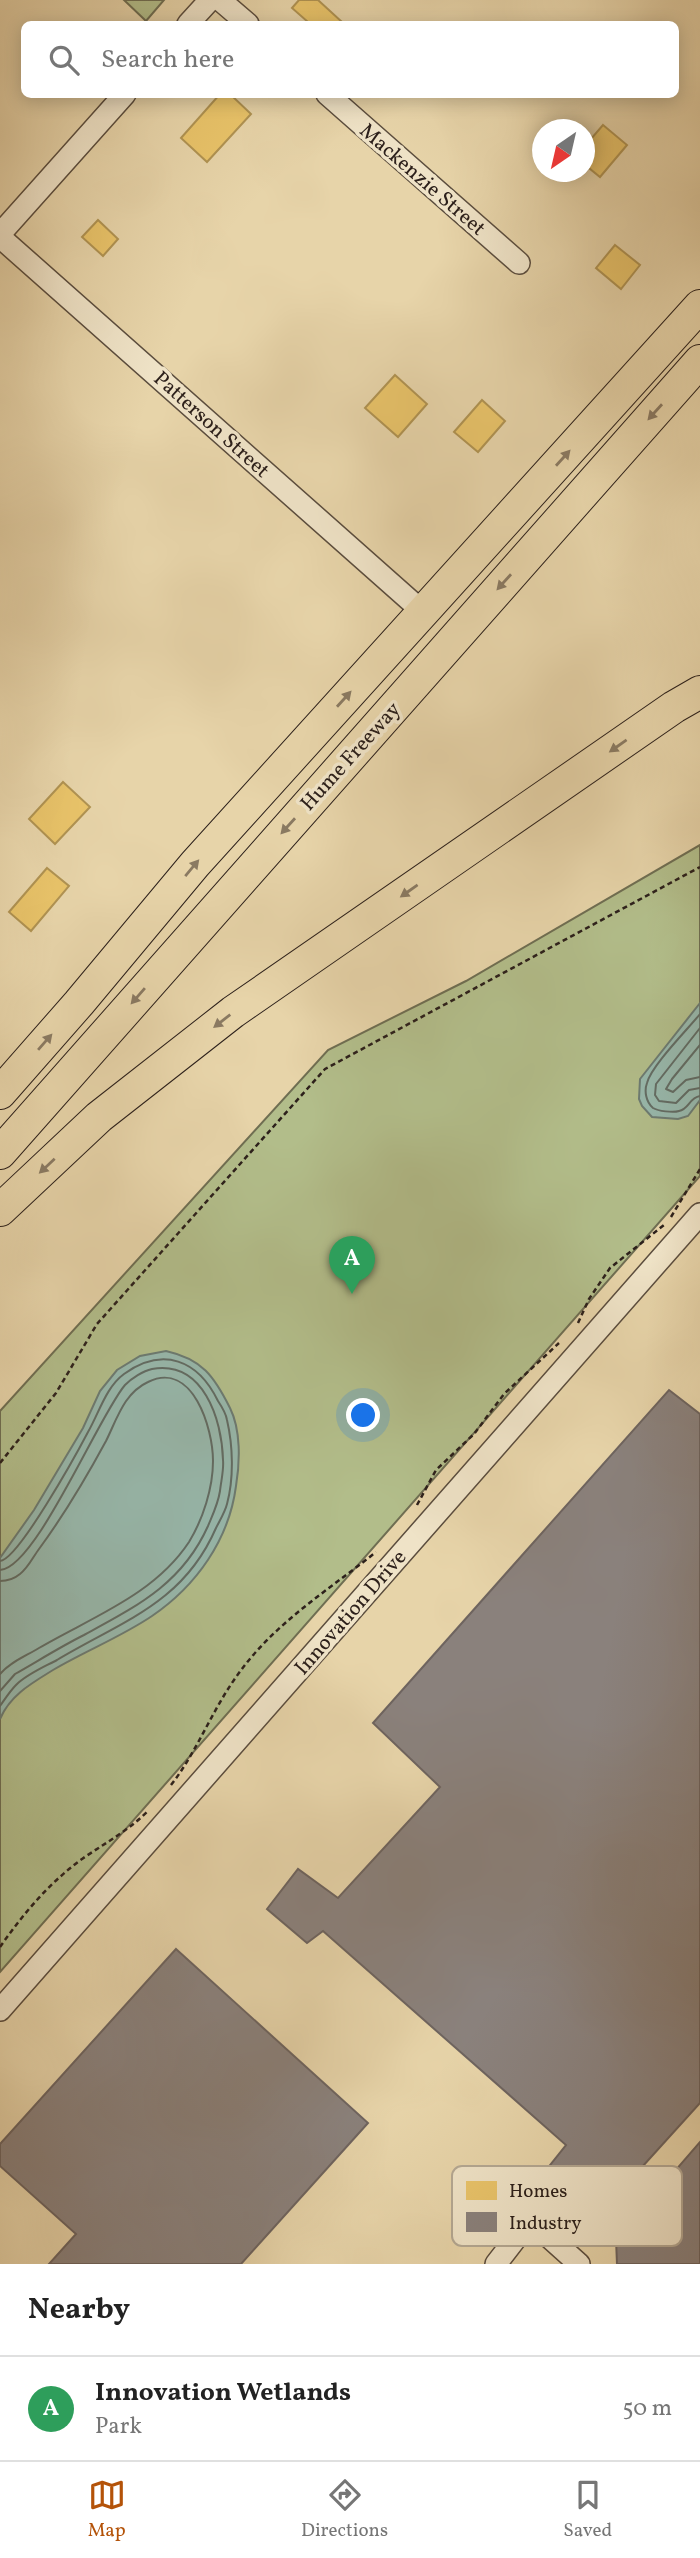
<!DOCTYPE html>
<html lang="en">
<head>
<meta charset="utf-8">
<style>
	body { margin:0; font-family:Vollkorn,serif; background:#f6f6f6; color:#222 }
	.compass { position:absolute; left:532px; top:119px; width:63px; height:63px; border-radius:50%; background:#fff; box-shadow:0 4px 18px #0003; rotate:214deg }
	.you { position:absolute; left:364px; top:1416px; width:24px; height:24px; margin:-18px; border:5px solid #fff; border-radius:50%; background:#1a73e8; box-shadow:0 0 0 10px #1a73e833 }
	.badge { display:grid; place-items:center; width:46px; height:46px; border-radius:50%; background:#b45309; color:#fff; font-size:23px; font-weight:700 }
	.pin { position:absolute; translate:-50% -58px; filter:drop-shadow(0 2px 4px #0008) }
	.pin::after { content:''; position:absolute; top:37px; width:24px; height:21px; background:inherit; clip-path:polygon(0 0,100% 0,50% 100%) }
	.list { margin:0; padding:0; list-style:none }
	h2 { display:flex; justify-content:space-between; align-items:center; height:91px; margin:0; padding:0 28px; font-size:30px }
	h2 small { font-size:23px; font-weight:400; color:#767676 }
	.list li { display:grid; grid-template-columns:46px 1fr auto; gap:21px; align-items:center; box-sizing:border-box; height:105px; padding:0 28px; border-top:2px solid #e0e0e0 }
	.list b { display:block; font-size:26px; white-space:nowrap }
	.list p { margin:0; font-size:23px; white-space:nowrap; color:#767676 }
	.list em { font-size:23px; font-style:normal; color:#767676 }
	.icon { flex:none; width:38px; height:38px; fill:none; stroke:currentColor; stroke-width:2; stroke-linecap:round; stroke-linejoin:round }
	.map { position:relative; flex:none; width:700px; height:2264px; overflow:hidden }
	.search { position:absolute; background:#fff; box-shadow:0 4px 18px #0003; left:21px; right:21px; top:21px; height:77px; display:flex; align-items:center; gap:18px; box-sizing:border-box; padding:0 24px; border-radius:10px; color:#767676; font-size:26px }
	.sheet { height:196px; background:#fff }
	nav { display:flex; justify-content:space-around; align-items:center; box-sizing:border-box; height:98px; border-top:2px solid #e0e0e0; background:#fff; font-size:19px; color:#767676 }
	nav a { display:grid; justify-items:center; gap:4px }
	nav .on { color:#b45309 }
	.map>svg:first-child { display:block }
	.green { fill:#b2bd8a; stroke:#6f6e52; stroke-width:2 }
	.water { fill:#97b8ac; stroke:#6c7b72; stroke-width:2 }
	.homes { fill:#e9c46a; stroke:#b09352; stroke-width:2 }
	.industry { fill:#8a817c; stroke:#6e645f; stroke-width:2 }
	.lines { fill:none; stroke-linecap:round; stroke-linejoin:round }
	.shore { stroke:#626c64; stroke-width:2 }
	.minor-casing { stroke:#5b4d3e; stroke-width:24 }
	.highway-casing { stroke:#2c201b; stroke-width:34 }
	.path { stroke:#2c201b; stroke-width:2.5; stroke-dasharray:5 3.5; stroke-linecap:butt }
	.minor { stroke:#efe3c7; stroke-width:21 }
	.highway { stroke:#e7d4a9; stroke-width:32 }
	.oneway { fill:#8a7a62 }
	.labels { text-anchor:middle; stroke-width:7; stroke-linejoin:round; paint-order:stroke }
	.street-label { font-size:21px; fill:#2c201b; stroke:#efe3c7 }
	.key { fill:#efe3c7; stroke:#b4a893; stroke-width:2 }
	.key-label { font-size:19px; fill:#2c201b }
</style>
</head>
<body>
<div class="map">
<svg width="700" height="2264" viewBox="0 0 700 2264">
	<rect width="100%" height="100%" fill="#e7d4a9"/>
	<filter id="stains"><feTurbulence type="fractalNoise" baseFrequency=".00286" numOctaves="4"/><feColorMatrix values="0 0 0 0 .2 0 0 0 0 .09 0 0 0 0 .02 0 0 0 .5 -.17"/></filter>
	<radialGradient id="worn" r=".72"><stop offset=".6" stop-color="#630" stop-opacity="0"/><stop offset="1" stop-color="#630" stop-opacity=".3"/></radialGradient>
	<g class="green">
		<polygon points="124,0 164,0 146,21"/>
		<polygon points="700,845 700,1176 0,1972 0,1411 328,1050 466,981"/>
	</g>
	<g class="water">
		<polygon points="700,1003 700,1100 688,1116 678,1119 652,1117 642,1106 639,1099 640,1079"/>
		<path d="M 166,1351 C 202,1359 214,1376 230,1408 C 241,1430 240,1462 236,1486 C 229,1540 196,1586 152,1616 C 121,1637 85,1651 53,1670 C 32,1683 10,1695 0,1719 L 0,1558 L 34,1510 L 83,1428 L 100,1391 L 117,1370 L 140,1356 Z"/>
	</g>
	<g class="homes">
		<polygon points="299,0 318,0 342,22 340,24 306,24 308,22 292,8"/>
		<polygon points="220,94 230,94 251,114 207,162 181,138"/>
		<polygon points="603,125 627,145 600,177 584,164 584,147"/>
		<polygon points="98,220 118,239 103,256 82,237"/>
		<polygon points="615,245 640,265 621,289 596,268"/>
		<polygon points="395,375 427,404 398,437 365,408"/>
		<polygon points="482,400 505,421 478,452 454,432"/>
		<polygon points="63,782 90,807 55,844 29,819"/>
		<polygon points="47,868 69,886 31,931 9,912"/>
	</g>
	<g class="industry">
		<polygon points="669,1390 700,1414 700,2103 623,2188 608,2175 585,2206 547,2169 566,2145 323,1931 307,1943 267,1909 298,1869 338,1898 440,1787 373,1723"/>
		<polygon points="176,1949 368,2123 241,2264 49,2264 76,2234 0,2166 0,2144"/>
		<polygon points="700,2142 700,2264 617,2264 616,2239"/>
	</g>
	<g class="lines">
		<g class="shore">
			<path d="M 700,1014 C 688,1029 651,1066 647,1083 C 644,1091 646,1102 653,1108 C 658,1111 673,1113 679,1111 C 689,1109 689,1098 700,1096"/>
			<polyline points="700,1028 656,1084 655,1095 659,1101 676,1103 689,1090 700,1088"/>
			<polyline points="700,1045 672,1079 666,1089 673,1092 686,1080 700,1077"/>
			<path d="M 0,1561 C 18,1560 77,1453 88,1432 C 99,1413 106,1387 124,1374 C 163,1346 198,1360 218,1401 C 222,1407 226,1413 227,1420 C 233,1446 234,1478 227,1504 C 225,1512 220,1520 216,1528 C 183,1604 122,1621 57,1660 C 44,1667 27,1674 16,1685 C 10,1691 5,1699 0,1706"/>
			<path d="M 0,1570 C 36,1568 99,1415 125,1385 C 132,1378 143,1371 152,1369 C 203,1360 222,1419 223,1460 C 224,1470 221,1481 220,1491 C 218,1504 213,1514 208,1526 C 182,1584 137,1606 84,1635 C 60,1647 38,1661 15,1674 L 0,1691"/>
			<path d="M 0,1581 C 7,1581 14,1579 20,1574 C 28,1568 33,1557 39,1549 C 64,1515 86,1478 106,1441 C 117,1419 124,1393 148,1382 C 193,1360 213,1429 213,1461 C 213,1488 203,1519 189,1542 C 154,1595 92,1617 39,1648 C 26,1656 10,1662 0,1674"/>
		</g>
		<defs>
			<g id="minor">
				<polyline points="220,0 248,24"/>
				<polyline points="188,24 210,0"/>
				<polyline points="327,94 519,263"/>
				<polyline points="0,234 125,94"/>
				<polyline points="0,237 423,612"/>
				<polyline points="0,2010 700,1214"/>
				<polyline points="496,2264 530,2220 579,2264"/>
			</g>
			<g id="highway">
				<polyline points="0,1093 79,1003 195,864 700,306"/>
				<polyline points="0,1153 700,361"/>
				<polyline points="0,1210 99,1117 233,1012 674,707 700,692"/>
			</g>
		</defs>
		<use href="#minor" class="minor-casing"/>
		<use href="#highway" class="highway-casing"/>
		<g class="path">
			<polyline points="671,1217 700,1169"/>
			<polyline points="578,1323 589,1299 610,1268 664,1225"/>
			<polyline points="0,1463 56,1393 97,1324 325,1069 700,867"/>
			<polyline points="417,1505 436,1470 474,1434 504,1394 559,1343"/>
			<path d="M 171,1785 C 196,1753 211,1713 234,1680 C 272,1624 325,1593 376,1552"/>
			<path d="M 0,1947 C 23,1914 49,1883 82,1859 C 105,1843 128,1831 148,1811"/>
		</g>
		<use href="#minor" class="minor"/>
		<use href="#highway" class="highway"/>
	</g>
	<defs><path id="oneway-solid" d="M-6-.8H1V-3.2L6.5 0L1 3.2V.8H-6Z" transform="scale(1.75)"/></defs>
	<g class="oneway">
		<use href="#oneway-solid" transform="translate(655 412) rotate(132)"/>
		<use href="#oneway-solid" transform="translate(563 458) rotate(-48)"/>
		<use href="#oneway-solid" transform="translate(504 582) rotate(132)"/>
		<use href="#oneway-solid" transform="translate(344 699) rotate(-48)"/>
		<use href="#oneway-solid" transform="translate(618 746) rotate(145)"/>
		<use href="#oneway-solid" transform="translate(288 826) rotate(132)"/>
		<use href="#oneway-solid" transform="translate(192 868) rotate(-50)"/>
		<use href="#oneway-solid" transform="translate(409 891) rotate(145)"/>
		<use href="#oneway-solid" transform="translate(138 996) rotate(131)"/>
		<use href="#oneway-solid" transform="translate(222 1021) rotate(142)"/>
		<use href="#oneway-solid" transform="translate(45 1042) rotate(-49)"/>
		<use href="#oneway-solid" transform="translate(47 1166) rotate(137)"/>
	</g>
	<g class="labels">
		<g class="street-label">
			<text transform="translate(423 179) rotate(41)" y="7">Mackenzie Street</text>
			<text transform="translate(212 424) rotate(42)" y="7">Patterson Street</text>
			<text transform="translate(350 756) rotate(-48)" y="7">Hume Freeway</text>
			<text transform="translate(350 1612) rotate(-49)" y="7">Innovation Drive</text>
		</g>
	</g>
	<rect x="452" y="2166" width="230" height="80" rx="10" class="key"/>
	<rect x="466" y="2181" width="31" height="19" fill="#e9c46a"/>
	<rect x="466" y="2212" width="31" height="20" fill="#8a817c"/>
	<g class="key-label">
		<text x="509" y="2197">Homes</text>
		<text x="509" y="2229">Industry</text>
	</g>
	<rect width="100%" height="100%" filter="url(#stains)"/>
	<rect width="100%" height="100%" fill="url(#worn)"/>
</svg>
<svg class="compass" viewBox="-18 -18 36 36"><path d="M0-13l5 13h-10z" fill="#e53935"/><path d="M0 13l5-13h-10z" fill="#767676"/></svg>
<div class="you"></div>
<div class="pin badge" style="left:352px;top:1294px;background:#2e9e5b">A</div>
<div class="search"><svg class="icon" aria-label="search" viewBox="0 0 24 24"><circle cx="10" cy="10" r="6"/><path d="M15 15l6 6"/></svg>Search here</div>
</div>
<section class="sheet">
<h2>Nearby<small></small></h2>
<ul class="list">
<li><span class="badge" style="background:#2e9e5b">A</span><div><b>Innovation Wetlands</b><p>Park</p></div><em>50 m</em></li>
</ul>
</section>
<nav>
<a class="on"><svg class="icon" aria-label="map" viewBox="0 0 24 24"><path d="M3 6l6-2 6 2 6-2v14l-6 2-6-2-6 2zM9 4v14M15 6v14"/></svg>Map</a>
<a><svg class="icon" aria-label="directions" viewBox="0 0 24 24"><path d="M12 3l9 9-9 9-9-9zM9 14v-3h6M13 9l2 2-2 2"/></svg>Directions</a>
<a><svg class="icon" aria-label="saved" viewBox="0 0 24 24"><path d="M7 4h10v16l-5-4-5 4z"/></svg>Saved</a>
</nav>
</body>
</html>
